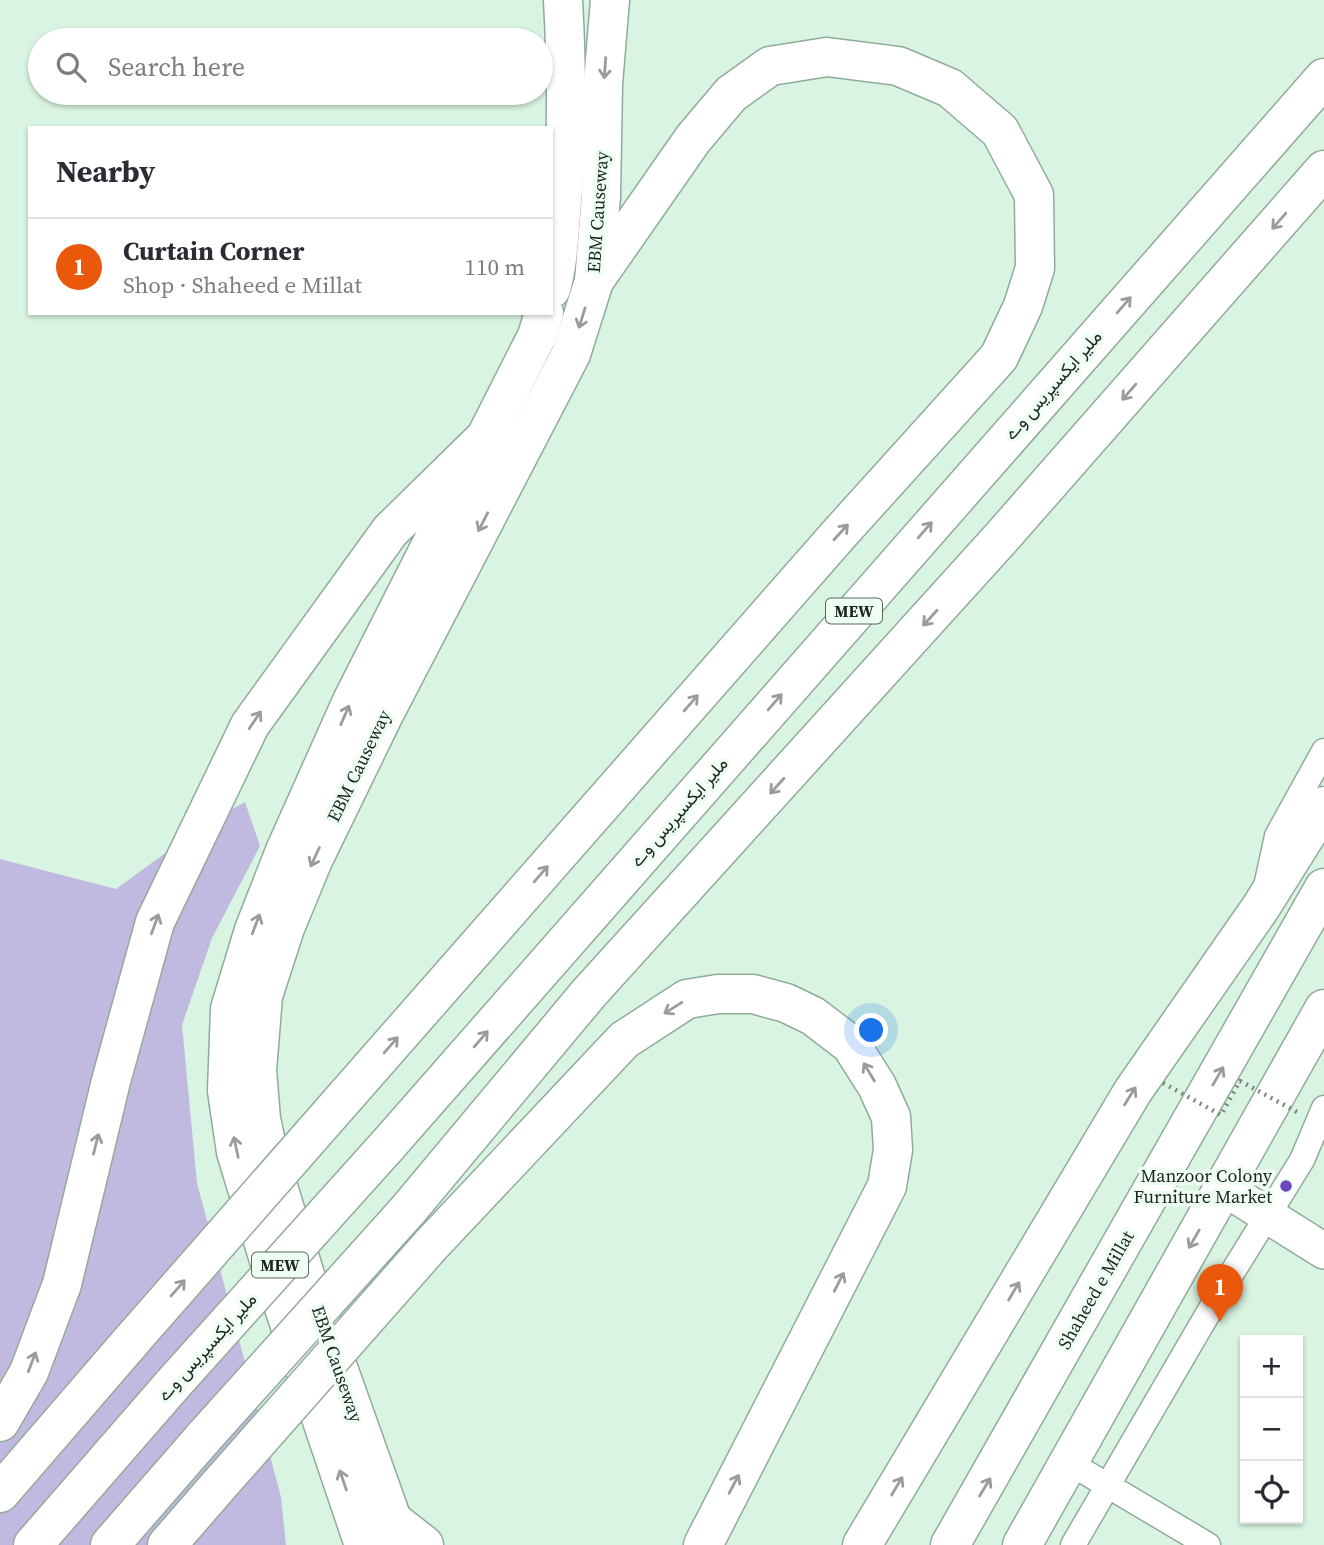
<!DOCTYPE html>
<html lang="en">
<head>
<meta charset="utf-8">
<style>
	body { margin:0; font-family:"Source Serif 4",Vazirmatn,serif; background:#f2f2f3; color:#2b2b33 }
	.controls { position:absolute; right:21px; bottom:21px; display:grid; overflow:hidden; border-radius:0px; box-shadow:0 2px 5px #0004 }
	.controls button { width:63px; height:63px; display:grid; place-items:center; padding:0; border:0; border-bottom:2px solid #e1e1e2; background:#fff; color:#2b2b33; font:35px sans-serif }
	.you { position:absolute; left:872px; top:1031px; width:24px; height:24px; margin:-18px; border:5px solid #fff; border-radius:50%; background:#1a73e8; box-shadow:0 0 0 10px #1a73e833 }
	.badge { display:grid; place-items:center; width:46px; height:46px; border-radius:50%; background:#ea580c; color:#fff; font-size:23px; font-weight:700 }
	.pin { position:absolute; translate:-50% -58px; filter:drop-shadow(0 2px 4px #0008) }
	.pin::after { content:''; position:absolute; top:37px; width:24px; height:21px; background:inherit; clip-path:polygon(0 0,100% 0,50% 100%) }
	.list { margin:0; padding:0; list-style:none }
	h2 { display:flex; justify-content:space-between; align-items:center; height:91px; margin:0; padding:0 28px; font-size:30px }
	h2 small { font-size:23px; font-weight:400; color:#7c7c81 }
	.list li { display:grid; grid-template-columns:46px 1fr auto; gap:21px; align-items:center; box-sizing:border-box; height:98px; padding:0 28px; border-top:2px solid #e1e1e2 }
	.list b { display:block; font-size:26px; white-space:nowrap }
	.list p { margin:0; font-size:23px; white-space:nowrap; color:#7c7c81 }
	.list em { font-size:23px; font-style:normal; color:#7c7c81 }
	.icon { flex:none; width:38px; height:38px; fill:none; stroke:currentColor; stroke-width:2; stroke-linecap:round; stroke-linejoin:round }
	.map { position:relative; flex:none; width:1324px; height:1545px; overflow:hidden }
	.search { position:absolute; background:#fff; box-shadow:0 2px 5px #0004; left:28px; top:28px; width:525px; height:77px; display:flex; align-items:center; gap:18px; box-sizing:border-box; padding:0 24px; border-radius:38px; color:#7c7c81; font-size:26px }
	.panel { position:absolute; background:#fff; box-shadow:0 2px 5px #0004; left:28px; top:126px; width:525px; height:189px; border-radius:0px }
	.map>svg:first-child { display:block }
	.green { fill:#c1bae0 }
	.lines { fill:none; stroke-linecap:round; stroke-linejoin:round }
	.street-casing { stroke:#91ab9a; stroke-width:27 }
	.secondary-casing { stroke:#91ab9a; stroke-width:38 }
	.primary-casing { stroke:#91ab9a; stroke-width:41 }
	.highway-casing { stroke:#91ab9a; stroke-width:41 }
	.street { stroke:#fff; stroke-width:24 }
	.secondary { stroke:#fff; stroke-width:35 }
	.primary { stroke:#fff; stroke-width:38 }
	.highway { stroke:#fff; stroke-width:38 }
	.highway-bridge-casing { stroke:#91ab9a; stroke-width:41; stroke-linecap:butt }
	.path-bridge { stroke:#778a7d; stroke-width:4.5; stroke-dasharray:2 5; stroke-linecap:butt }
	.highway-bridge { stroke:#fff; stroke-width:38 }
	.oneway { stroke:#999d9a }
	.poi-dot { fill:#6b46bf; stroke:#eefef3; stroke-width:2.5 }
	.labels { text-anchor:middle; stroke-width:7; stroke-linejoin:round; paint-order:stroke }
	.shield { fill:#eefef3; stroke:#5b675f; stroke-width:2 }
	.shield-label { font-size:16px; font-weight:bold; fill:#1c261f }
	.street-label { font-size:18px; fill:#1c261f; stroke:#eefef3 }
	.poi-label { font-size:18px; fill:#1c261f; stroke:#eefef3; text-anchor:end }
</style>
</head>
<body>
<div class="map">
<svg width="1324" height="1545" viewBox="0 0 1324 1545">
	<rect width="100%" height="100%" fill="#d9f4e2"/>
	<polygon class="green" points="245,802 260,846 212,938 182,1025 197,1183 281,1497 286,1545 0,1545 0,859 116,889 205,824"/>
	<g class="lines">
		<defs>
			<g id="street">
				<polyline points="1267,882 1277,836 1324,751"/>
				<polyline points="1068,1462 1208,1545"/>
				<polyline points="1073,1545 1227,1281 1302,1160 1324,1108"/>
			</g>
			<polyline id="secondary" points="1224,1188 1324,1251"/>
			<g id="primary">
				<path d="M 551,289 C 558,264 559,239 561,214 C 568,143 567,72 563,0"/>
				<polyline points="364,1545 280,1296 236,1152 227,1091 230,1009 254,930 285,851 352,701 537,336 544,313"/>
				<polyline points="401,1545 305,1275 269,1157 261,1119 257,1070 263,996 285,928 313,860 384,714 571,354 594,281 601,196 603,84 610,0"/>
				<polyline points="862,1545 1133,1091 1261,907 1324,806"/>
				<polyline points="950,1545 1324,888"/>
				<polyline points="1022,1545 1324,1009"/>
			</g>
			<g id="highway">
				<polyline points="346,1096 840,533 999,357 1023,306 1035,268 1034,195 1000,131 950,88 898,66 827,57 770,66 731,94 693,139 594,281"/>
				<polyline points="387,1146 1324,78"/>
				<polyline points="408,1210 589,993 1001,538 1324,170"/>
				<polyline points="430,1246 624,1040 687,999 718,994 753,994 786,1003 813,1016 851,1045 877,1086 891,1117 893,1150 887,1186 703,1545"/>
				<polyline points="0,1422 29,1372 62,1284 111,1081 155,922 250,725 390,531 487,436"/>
				<polyline points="0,1493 133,1339"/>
				<polyline points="392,1520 424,1545"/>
				<polyline points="33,1545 173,1384"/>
				<polyline points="110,1545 204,1437"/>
				<polyline points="167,1545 220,1484"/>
			</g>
		</defs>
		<use href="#street" class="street-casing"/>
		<use href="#secondary" class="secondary-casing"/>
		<use href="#primary" class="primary-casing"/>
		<use href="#highway" class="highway-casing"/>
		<use href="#street" class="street"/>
		<use href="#secondary" class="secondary"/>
		<use href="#primary" class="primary"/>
		<use href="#highway" class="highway"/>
		<defs>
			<g id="highway-bridge">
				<polyline points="133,1339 346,1096"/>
				<polyline points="173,1384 387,1146"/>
				<polyline points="204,1437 408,1210"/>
				<polyline points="220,1484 430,1246"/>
			</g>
		</defs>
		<use href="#highway-bridge" class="highway-bridge-casing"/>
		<polyline class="path-bridge" points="1163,1083 1221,1115 1240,1081 1297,1112"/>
		<use href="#highway-bridge" class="highway-bridge"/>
	</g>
	<defs><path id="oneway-shaft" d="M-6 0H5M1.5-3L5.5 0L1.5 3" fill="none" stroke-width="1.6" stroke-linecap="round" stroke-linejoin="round" transform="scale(1.75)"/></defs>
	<g class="oneway">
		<use href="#oneway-shaft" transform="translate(605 68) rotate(94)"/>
		<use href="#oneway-shaft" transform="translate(1279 221) rotate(131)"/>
		<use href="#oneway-shaft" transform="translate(1124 305) rotate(-49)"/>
		<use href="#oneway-shaft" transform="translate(582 318) rotate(107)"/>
		<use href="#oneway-shaft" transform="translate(1129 392) rotate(131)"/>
		<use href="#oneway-shaft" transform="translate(483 522) rotate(117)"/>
		<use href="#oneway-shaft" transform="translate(925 530) rotate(-49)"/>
		<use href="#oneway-shaft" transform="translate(841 532) rotate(-48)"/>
		<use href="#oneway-shaft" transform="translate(930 618) rotate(132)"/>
		<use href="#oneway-shaft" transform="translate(775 702) rotate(-49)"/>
		<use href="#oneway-shaft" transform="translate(691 703) rotate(-49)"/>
		<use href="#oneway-shaft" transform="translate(345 715) rotate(-66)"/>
		<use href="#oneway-shaft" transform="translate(255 720) rotate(-56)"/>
		<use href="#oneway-shaft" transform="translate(777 786) rotate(132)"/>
		<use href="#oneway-shaft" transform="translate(315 857) rotate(115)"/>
		<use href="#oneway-shaft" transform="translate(541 874) rotate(-49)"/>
		<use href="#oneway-shaft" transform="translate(155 924) rotate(-70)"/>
		<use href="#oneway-shaft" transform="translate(256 924) rotate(-69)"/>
		<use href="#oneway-shaft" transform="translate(673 1008) rotate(148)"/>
		<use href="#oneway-shaft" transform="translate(481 1039) rotate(-49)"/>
		<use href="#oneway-shaft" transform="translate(391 1045) rotate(-49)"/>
		<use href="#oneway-shaft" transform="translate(869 1072) rotate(-121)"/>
		<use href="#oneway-shaft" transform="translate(1218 1076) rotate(-60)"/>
		<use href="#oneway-shaft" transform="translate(1130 1096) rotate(-58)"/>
		<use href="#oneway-shaft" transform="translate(96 1144) rotate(-76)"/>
		<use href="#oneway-shaft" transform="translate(236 1147) rotate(-102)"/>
		<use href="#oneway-shaft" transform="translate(1194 1239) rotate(120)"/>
		<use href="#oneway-shaft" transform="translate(839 1282) rotate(-63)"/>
		<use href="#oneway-shaft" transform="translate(178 1288) rotate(-49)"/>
		<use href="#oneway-shaft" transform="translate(1014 1291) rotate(-59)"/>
		<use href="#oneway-shaft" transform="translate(32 1362) rotate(-69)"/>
		<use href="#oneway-shaft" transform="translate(343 1480) rotate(-109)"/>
		<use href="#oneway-shaft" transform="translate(734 1484) rotate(-62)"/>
		<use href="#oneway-shaft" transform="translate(897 1486) rotate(-59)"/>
		<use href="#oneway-shaft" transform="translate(985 1487) rotate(-59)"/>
	</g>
	<circle class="poi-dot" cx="1286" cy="1186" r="7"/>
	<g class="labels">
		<g class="shield">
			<rect x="826" y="598.5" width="56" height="25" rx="5"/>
			<rect x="252" y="1252.5" width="56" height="25" rx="5"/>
		</g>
		<g class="shield-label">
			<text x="854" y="617">MEW</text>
			<text x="280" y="1271">MEW</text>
		</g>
		<g class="street-label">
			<text transform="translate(598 212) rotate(-86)" y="6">EBM Causeway</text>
			<text transform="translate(1053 385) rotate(-49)" y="6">ملیر ایکسپریس وے</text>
			<text transform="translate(359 766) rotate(-64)" y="6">EBM Causeway</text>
			<text transform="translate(679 812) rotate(-49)" y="6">ملیر ایکسپریس وے</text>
			<text transform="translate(1096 1290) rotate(-60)" y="6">Shaheed e Millat</text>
			<text transform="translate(207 1347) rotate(-48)" y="6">ملیر ایکسپریس وے</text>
			<text transform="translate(337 1364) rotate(71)" y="6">EBM Causeway</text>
		</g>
		<g class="poi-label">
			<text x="1272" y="1182">Manzoor Colony<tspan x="1272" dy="21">Furniture Market</tspan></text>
		</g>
	</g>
</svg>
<div class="controls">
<button>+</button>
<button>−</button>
<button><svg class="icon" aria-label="locate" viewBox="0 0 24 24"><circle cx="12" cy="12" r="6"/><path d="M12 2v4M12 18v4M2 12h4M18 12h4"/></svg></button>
</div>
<div class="you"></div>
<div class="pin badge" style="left:1220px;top:1322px">1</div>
<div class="search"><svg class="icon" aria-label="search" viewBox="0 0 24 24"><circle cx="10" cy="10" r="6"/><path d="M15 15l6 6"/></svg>Search here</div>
<section class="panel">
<h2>Nearby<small></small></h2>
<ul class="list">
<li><span class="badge">1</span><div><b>Curtain Corner</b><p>Shop · Shaheed e Millat</p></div><em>110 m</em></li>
</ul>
</section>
</div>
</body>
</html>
